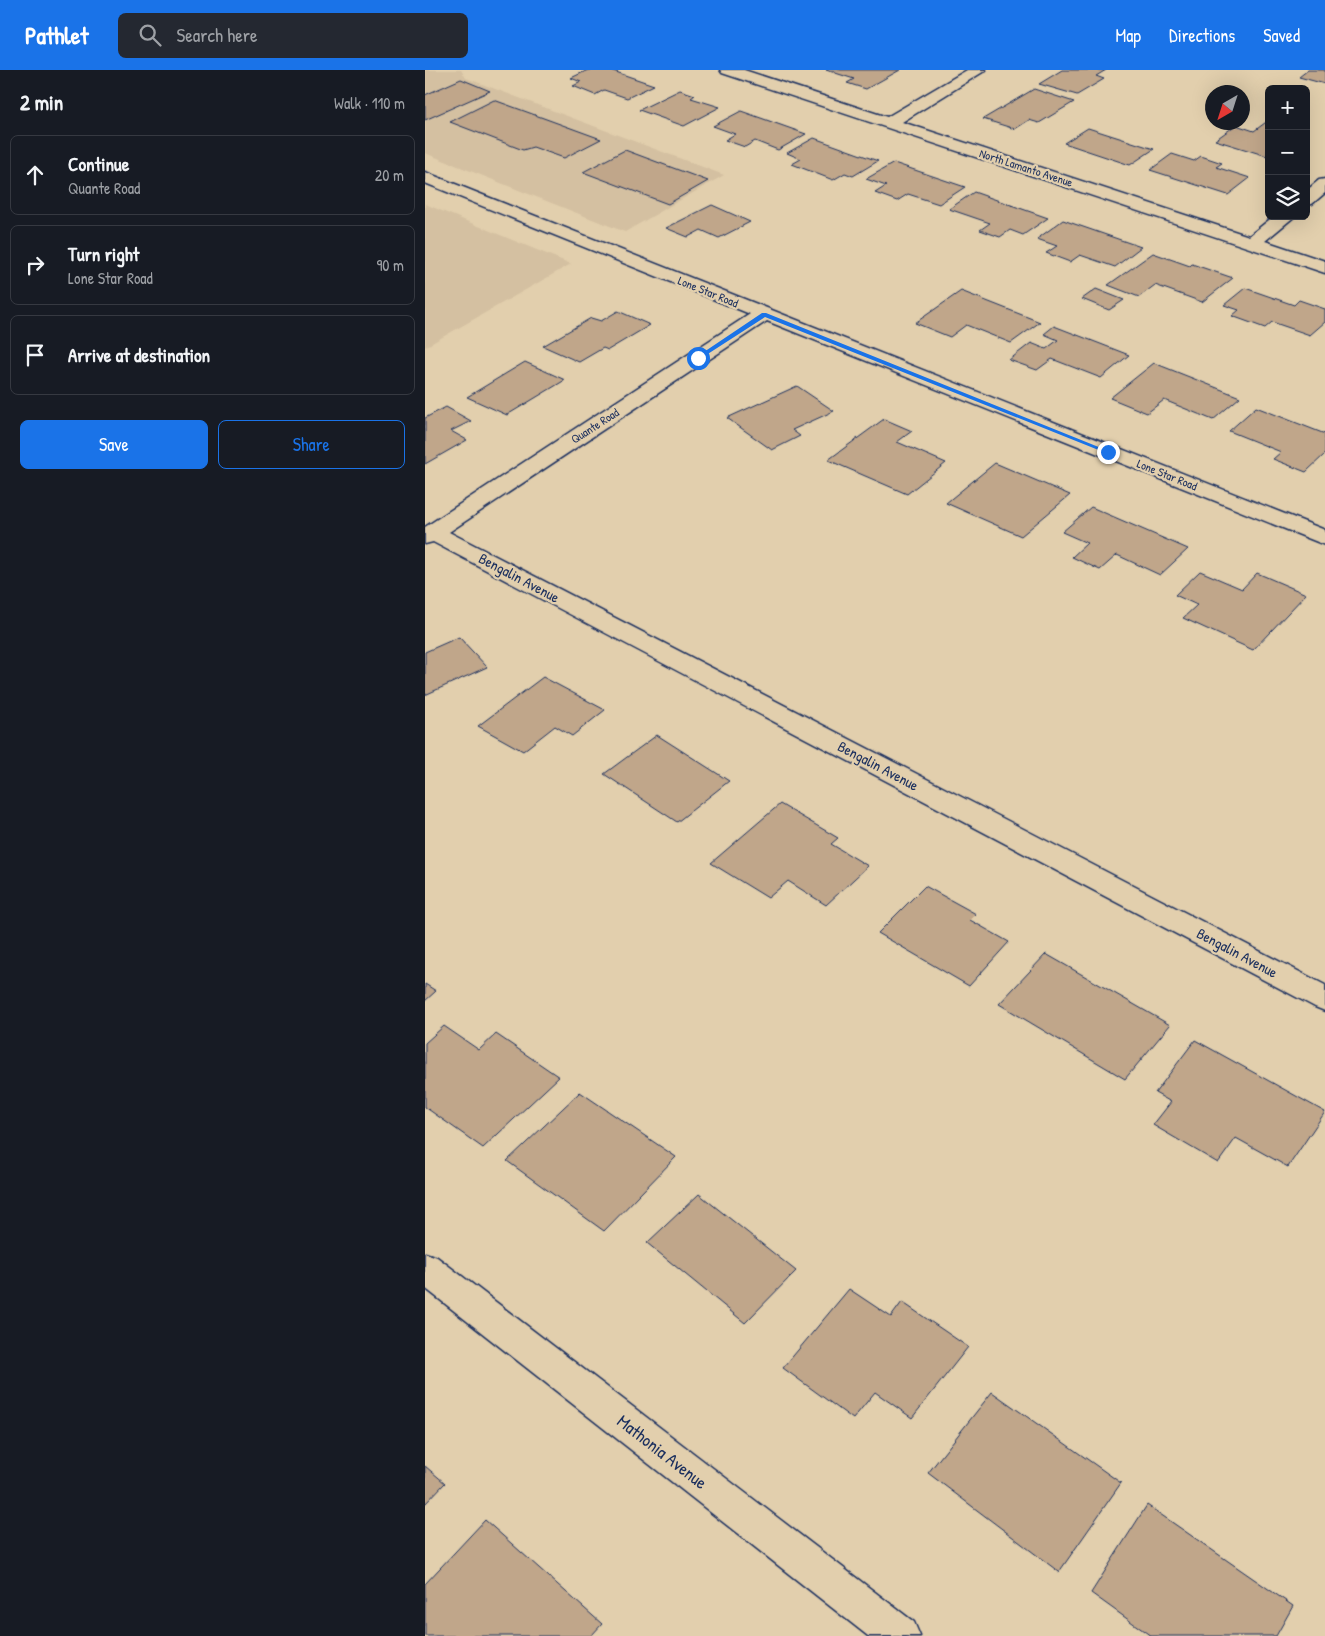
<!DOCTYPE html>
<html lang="en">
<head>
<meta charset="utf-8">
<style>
	body { margin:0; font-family:"Patrick Hand",sans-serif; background:#242831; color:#f1f3f6 }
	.controls { position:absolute; right:15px; top:15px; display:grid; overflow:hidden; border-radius:8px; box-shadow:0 5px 20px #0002 }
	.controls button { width:45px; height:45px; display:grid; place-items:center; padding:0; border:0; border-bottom:1px solid #363941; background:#171b24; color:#f1f3f6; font:25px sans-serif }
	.compass { position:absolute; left:780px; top:15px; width:45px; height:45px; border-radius:50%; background:#171b24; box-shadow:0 5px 20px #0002; rotate:219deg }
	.stop { position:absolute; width:15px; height:15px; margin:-11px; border:4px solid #1a73e8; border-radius:50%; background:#fff }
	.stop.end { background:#1a73e8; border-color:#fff; box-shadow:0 1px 5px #0008 }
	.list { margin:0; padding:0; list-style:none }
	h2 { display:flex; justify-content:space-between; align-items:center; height:65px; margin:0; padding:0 20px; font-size:21px }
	h2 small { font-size:16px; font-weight:400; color:#9ea1a6 }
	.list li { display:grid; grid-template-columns:32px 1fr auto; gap:15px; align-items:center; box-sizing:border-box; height:80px; margin:0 10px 10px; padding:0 10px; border:1px solid #363941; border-radius:8px }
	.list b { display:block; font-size:19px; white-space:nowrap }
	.list p { margin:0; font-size:16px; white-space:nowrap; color:#9ea1a6 }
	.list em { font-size:16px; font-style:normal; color:#9ea1a6 }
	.actions { display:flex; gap:10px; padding:15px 20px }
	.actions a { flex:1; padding:11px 0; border:1px solid #1a73e8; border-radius:8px; text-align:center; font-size:18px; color:#1a73e8 }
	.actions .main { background:#1a73e8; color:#fff }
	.icon { flex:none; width:28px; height:28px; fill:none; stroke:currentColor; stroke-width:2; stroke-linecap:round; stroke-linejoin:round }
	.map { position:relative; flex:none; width:900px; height:1566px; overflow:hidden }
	header { display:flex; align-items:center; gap:30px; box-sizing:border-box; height:70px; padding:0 25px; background:#1a73e8; color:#fff }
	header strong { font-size:24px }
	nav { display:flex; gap:28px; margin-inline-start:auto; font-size:18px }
	.search { width:350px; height:45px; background:#242831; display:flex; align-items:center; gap:12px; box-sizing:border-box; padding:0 18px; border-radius:8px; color:#9ea1a6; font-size:19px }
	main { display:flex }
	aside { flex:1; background:#171b24 }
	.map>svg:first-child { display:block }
	.built { fill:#d4c0a1 }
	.building { fill:#c0a68a; stroke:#1b2f5e }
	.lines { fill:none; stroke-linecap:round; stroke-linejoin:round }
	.minor-casing { stroke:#1b2f5e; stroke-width:3 }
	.minor { fill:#e2cfad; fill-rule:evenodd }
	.route { fill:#1a73e8 }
	.labels { text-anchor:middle; stroke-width:4.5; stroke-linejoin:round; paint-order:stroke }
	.far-street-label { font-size:12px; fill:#1b2f5e; stroke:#e2cfad }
	.street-label { font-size:15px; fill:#1b2f5e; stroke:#e2cfad }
	.near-street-label { font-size:18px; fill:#1b2f5e; stroke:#e2cfad }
</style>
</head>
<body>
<header>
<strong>Pathlet</strong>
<div class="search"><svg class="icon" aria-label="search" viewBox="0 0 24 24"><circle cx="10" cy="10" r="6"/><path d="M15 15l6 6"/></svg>Search here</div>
<nav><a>Map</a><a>Directions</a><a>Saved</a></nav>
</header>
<main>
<aside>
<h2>2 min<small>Walk · 110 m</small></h2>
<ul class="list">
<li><svg class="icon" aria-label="ahead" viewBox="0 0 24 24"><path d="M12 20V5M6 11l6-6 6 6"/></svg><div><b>Continue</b><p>Quante Road</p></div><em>20 m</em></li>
<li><svg class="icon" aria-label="right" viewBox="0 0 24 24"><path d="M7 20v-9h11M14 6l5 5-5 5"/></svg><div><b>Turn right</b><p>Lone Star Road</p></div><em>90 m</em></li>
<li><svg class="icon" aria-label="arrive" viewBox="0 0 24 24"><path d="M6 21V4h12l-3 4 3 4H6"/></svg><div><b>Arrive at destination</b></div></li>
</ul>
<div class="actions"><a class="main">Save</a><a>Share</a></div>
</aside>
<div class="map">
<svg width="900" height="1566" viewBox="0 0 900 1566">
	<rect width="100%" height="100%" fill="#e2cfad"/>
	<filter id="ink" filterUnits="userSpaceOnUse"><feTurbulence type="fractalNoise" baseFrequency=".02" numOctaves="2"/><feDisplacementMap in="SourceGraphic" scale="10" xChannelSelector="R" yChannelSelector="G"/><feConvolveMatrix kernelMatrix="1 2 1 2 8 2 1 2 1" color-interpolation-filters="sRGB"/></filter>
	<g filter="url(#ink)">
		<g class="built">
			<polygon points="0,0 36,0 41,8 299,105 200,162 0,83"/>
			<polygon points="0,134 146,194 0,277"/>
		</g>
		<g class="building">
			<polygon points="163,0 185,0 229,15 202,28 179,20 170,25 148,16 156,12 146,8"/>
			<polygon points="401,0 475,0 441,19 422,13 429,9"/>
			<polygon points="637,0 681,0 671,6 679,9 652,25 614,14"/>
			<polygon points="883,0 900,0 900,14 874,7"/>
			<polygon points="36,9 65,21 0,50 0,25"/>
			<polygon points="609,19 649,32 614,53 604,50 590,59 558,49"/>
			<polygon points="255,20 270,25 266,28 295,37 259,56 214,40"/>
			<polygon points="69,30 176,69 139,88 108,77 98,80 25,52"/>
			<polygon points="316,41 381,64 353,80 330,71 320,77 300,70 310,64 288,56"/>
			<polygon points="844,50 842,86 790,70 811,55 829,61"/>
			<polygon points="663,58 729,79 705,95 639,73"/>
			<polygon points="389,68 453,91 428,106 420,103 408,110 367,94 376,89 362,83"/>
			<polygon points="200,80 283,111 243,134 158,102"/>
			<polygon points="747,84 769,91 776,86 797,93 791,97 825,108 803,125 725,100"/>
			<polygon points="469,93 540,117 514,134 483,124 472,131 450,123 461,116 441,109"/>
			<polygon points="549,122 623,148 598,165 585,160 575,167 555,160 565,153 524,139"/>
			<polygon points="287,135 325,152 294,168 276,160 263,167 241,158"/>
			<polygon points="638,150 716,177 690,197 655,185 645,192 621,183 632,176 612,169"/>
			<polygon points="728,183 765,196 767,194 808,208 777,232 730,215 714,227 683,215"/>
			<polygon points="820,218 869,235 874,230 900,239 900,252 885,265 847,252 840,258 807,246 814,240 799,235"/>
			<polygon points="671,219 699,230 684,240 657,229"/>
			<polygon points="536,221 615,252 586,273 541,255 525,267 490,253"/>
			<polygon points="193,241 225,255 183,280 178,278 154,292 118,276 166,248 176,251"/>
			<polygon points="629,256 704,285 676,308 627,289 612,300 584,290 606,273 621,279 633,270 619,264"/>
			<polygon points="100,292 140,310 82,345 42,327"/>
			<polygon points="729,293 815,327 788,350 739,330 722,343 685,328"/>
			<polygon points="372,316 409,341 367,360 375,366 347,380 302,348"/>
			<polygon points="21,337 46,351 26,361 42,370 0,394 0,348"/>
			<polygon points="831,337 900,364 900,384 881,402 848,389 856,382 804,361"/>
			<polygon points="459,349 487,361 472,372 521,393 482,424 403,390"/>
			<polygon points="570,393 645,425 596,466 521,433"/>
			<polygon points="666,437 763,479 735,505 692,485 675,500 647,487 662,473 637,462"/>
			<polygon points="775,501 817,519 832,503 881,524 828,580 758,548 772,535 750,525"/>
			<polygon points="34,567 62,597 0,625 0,582"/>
			<polygon points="118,607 180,640 147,666 130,656 98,681 53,656"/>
			<polygon points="232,665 304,711 252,752 179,704"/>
			<polygon points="355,734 413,768 406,774 443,796 401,835 363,811 343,828 286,793"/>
			<polygon points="500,816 551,844 545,850 584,872 544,916 453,863"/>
			<polygon points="621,884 745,955 700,1009 574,934"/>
			<polygon points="0,914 11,921 0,931"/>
			<polygon points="19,956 54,980 71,964 134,1007 58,1078 0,1037 0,973"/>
			<polygon points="770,970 900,1042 863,1097 811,1068 793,1093 728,1055 746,1032 730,1023"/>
			<polygon points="155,1022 251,1087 179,1161 82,1091"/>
			<polygon points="274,1124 371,1201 320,1253 222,1173"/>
			<polygon points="424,1219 466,1247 477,1232 543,1277 487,1348 450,1322 428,1349 358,1298"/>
			<polygon points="567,1322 696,1413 634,1502 503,1403"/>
			<polygon points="0,1396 20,1413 0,1434"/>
			<polygon points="722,1435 868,1536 851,1566 726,1566 666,1523"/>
			<polygon points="60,1450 177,1554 166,1566 0,1566 0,1514"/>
		</g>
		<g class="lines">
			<defs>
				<g id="minor">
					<polygon points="295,0 319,0 462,47 542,0 561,0 477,52 824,166 849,146 870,146 840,171 900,191 900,203 297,3"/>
					<polygon points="0,102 900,460 900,475 342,251 24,462 900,915 900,941 890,937 8,472 0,474 0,457 325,244 0,113"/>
					<polygon points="900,109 900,123 887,134 881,135 881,121 894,110"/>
					<polygon points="0,1183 12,1187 489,1552 495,1566 443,1566 0,1218"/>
				</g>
			</defs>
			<use href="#minor" class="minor-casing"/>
			<use href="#minor" class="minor"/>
		</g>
	</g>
	<polygon class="route" points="337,243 341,243 686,382 681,383 340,247 275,289 270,288"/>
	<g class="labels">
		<g class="far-street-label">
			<text transform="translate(601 98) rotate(18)" y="4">North Lamanto Avenue</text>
			<text transform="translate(283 222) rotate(22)" y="4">Lone Star Road</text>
			<text transform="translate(170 356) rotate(-33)" y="4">Quante Road</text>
			<text transform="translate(742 405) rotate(22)" y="4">Lone Star Road</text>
		</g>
		<g class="street-label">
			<text transform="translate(94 508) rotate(28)" y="5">Bengalin Avenue</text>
			<text transform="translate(453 696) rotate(28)" y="5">Bengalin Avenue</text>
			<text transform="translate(812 883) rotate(28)" y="5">Bengalin Avenue</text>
		</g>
		<g class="near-street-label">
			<text transform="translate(237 1382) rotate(38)" y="6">Mathonia Avenue</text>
		</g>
	</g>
</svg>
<div class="controls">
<button>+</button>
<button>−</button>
<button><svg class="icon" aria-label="layers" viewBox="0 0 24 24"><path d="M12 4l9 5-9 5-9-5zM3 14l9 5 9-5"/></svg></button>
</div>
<svg class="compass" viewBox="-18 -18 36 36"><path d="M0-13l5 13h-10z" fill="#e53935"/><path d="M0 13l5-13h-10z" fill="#9ea1a6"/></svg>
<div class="stop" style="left:273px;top:288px"></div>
<div class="stop end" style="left:683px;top:382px"></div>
</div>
</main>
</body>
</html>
